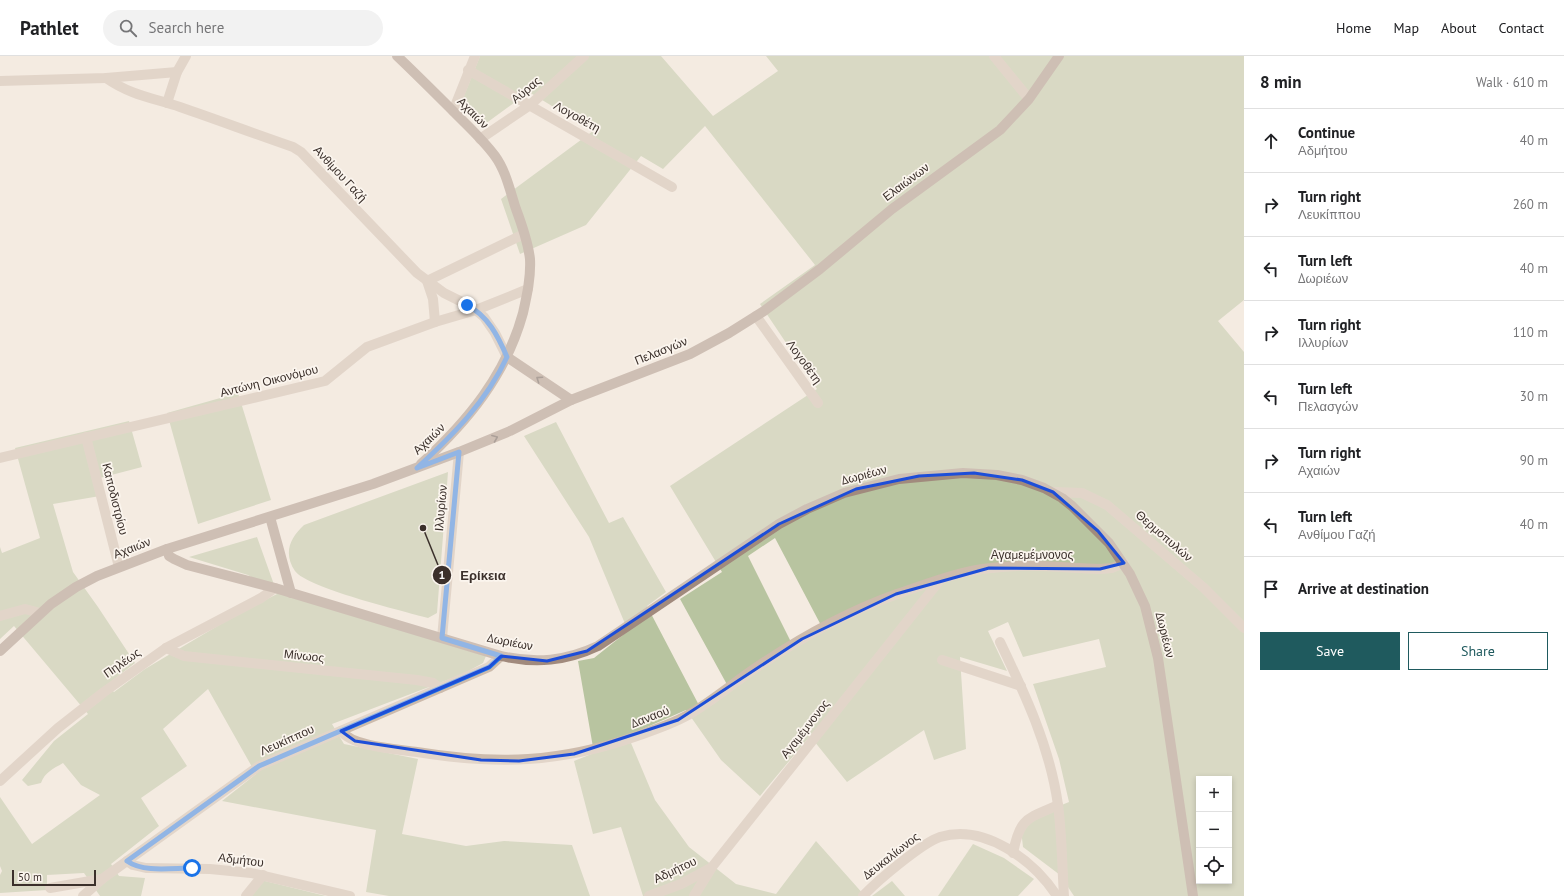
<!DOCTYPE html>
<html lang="en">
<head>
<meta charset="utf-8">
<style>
	body { margin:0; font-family:"PT Sans",sans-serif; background:#f2f2f2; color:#202124 }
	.controls { position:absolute; right:12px; bottom:12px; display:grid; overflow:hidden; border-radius:0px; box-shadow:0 2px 6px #0003 }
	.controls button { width:36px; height:36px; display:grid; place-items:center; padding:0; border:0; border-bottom:1px solid #e0e0e0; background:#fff; color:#202124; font:20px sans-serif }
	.scale { position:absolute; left:12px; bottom:10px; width:84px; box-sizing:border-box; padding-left:4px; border:2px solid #3b302b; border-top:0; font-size:11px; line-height:14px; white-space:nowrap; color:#3b302b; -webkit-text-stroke:3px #fbf5ee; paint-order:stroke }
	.stop { position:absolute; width:12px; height:12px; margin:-9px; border:3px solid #1a73e8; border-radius:50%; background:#fff }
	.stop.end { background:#1a73e8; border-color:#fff; box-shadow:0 1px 4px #0008 }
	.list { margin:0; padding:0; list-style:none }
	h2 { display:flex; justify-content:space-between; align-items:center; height:52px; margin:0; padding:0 16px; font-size:17px }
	h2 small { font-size:13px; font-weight:400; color:#757577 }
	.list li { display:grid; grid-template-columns:26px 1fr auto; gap:12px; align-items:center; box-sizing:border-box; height:64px; padding:0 16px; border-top:1px solid #e0e0e0 }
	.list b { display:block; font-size:15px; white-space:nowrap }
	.list p { margin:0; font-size:13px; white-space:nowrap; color:#757577 }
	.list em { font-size:13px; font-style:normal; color:#757577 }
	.actions { display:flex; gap:8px; padding:12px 16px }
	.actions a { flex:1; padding:9px 0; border:1px solid #1f5a5e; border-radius:0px; text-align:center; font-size:14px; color:#1f5a5e }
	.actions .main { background:#1f5a5e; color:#fff }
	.icon { flex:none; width:22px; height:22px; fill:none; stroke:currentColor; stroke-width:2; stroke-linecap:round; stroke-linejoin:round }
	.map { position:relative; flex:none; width:1244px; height:840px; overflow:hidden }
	header { display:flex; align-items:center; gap:24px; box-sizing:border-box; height:56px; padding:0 20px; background:#fff; border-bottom:1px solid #e0e0e0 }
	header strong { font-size:19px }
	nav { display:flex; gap:22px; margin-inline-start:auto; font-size:14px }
	.search { width:280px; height:36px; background:#f2f2f2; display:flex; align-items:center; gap:10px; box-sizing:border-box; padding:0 14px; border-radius:22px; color:#757577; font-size:15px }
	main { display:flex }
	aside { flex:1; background:#fff }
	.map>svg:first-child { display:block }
	.green { fill:#b8c4a0; fill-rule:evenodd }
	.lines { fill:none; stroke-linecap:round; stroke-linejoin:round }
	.street { stroke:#cdbbac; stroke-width:10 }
	.secondary { stroke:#a18a7d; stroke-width:10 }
	.oneway { stroke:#544640 }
	.route { stroke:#1a73e8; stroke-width:5 }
	.marked { fill:none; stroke:#1d4ed8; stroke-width:3; stroke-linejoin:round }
	.labels { text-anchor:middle; stroke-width:3.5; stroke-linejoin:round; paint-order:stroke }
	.street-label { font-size:12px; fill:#3b302b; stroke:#fbf5ee }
	.leader { fill:none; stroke:#3b302b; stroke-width:1.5 }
	.callout-dot { fill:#3b302b; stroke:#fbf5ee; stroke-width:1.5 }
	.mark-label { font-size:12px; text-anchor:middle; font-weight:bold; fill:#fff }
	.callout-label { font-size:13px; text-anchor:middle; font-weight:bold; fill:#3b302b; stroke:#fbf5ee; stroke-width:3.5; stroke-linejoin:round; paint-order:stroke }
</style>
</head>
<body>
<header>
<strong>Pathlet</strong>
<div class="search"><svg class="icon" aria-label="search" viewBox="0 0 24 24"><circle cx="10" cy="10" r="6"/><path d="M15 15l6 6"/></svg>Search here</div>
<nav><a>Home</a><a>Map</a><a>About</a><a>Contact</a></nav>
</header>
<main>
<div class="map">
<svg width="1244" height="840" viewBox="0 0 1244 840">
	<rect width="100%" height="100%" fill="#f4ebe1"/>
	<g class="green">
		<path d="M 480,0 L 661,0 L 713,60 L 778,15 L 766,0 L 1244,0 L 1244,244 L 1218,265 L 1244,296 L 1244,840 L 1074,840 L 1060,819 L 1023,791 L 1021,774 L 1042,757 L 1069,746 L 1059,703 L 1033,628 L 1106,611 L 1099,583 L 1023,601 L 1008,566 L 988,575 L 1007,615 L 960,601 L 966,693 L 934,704 L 924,674 L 847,726 L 810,680 L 760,740 L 721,704 L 686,654 L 629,679 L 631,687 L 655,744 L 689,791 L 736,828 L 776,838 L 816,785 L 865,840 L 643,840 L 621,771 L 593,778 L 574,705 L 594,697 L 578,605 L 594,602 L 628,575 L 589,481 L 524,380 L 556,366 L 609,467 L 623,461 L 666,536 L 647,550 L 702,655 L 730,634 L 680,543 L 722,516 L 670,430 L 817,333 L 760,248 L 815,209 L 705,70 L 663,113 L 641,100 L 586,169 L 520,198 L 501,143 L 593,75 L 529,36 L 485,68 L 463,42 ZM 775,482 L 824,575 L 794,592 L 748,500 ZM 1199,723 L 1229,723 L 1229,825 L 1199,825 Z"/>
		<polygon points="238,337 271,444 198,468 167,357"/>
		<path d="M 129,365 L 142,411 L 96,423 L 100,440 L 53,448 L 73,516 L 98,551 L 135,607 L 107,629 L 114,636 L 145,613 L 241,556 L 277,538 L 248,519 L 189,501 L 257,481 L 277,537 L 486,600 L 483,607 L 463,618 L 332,668 L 344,688 L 418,703 L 402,778 L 466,790 L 504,785 L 572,789 L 590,840 L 389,840 L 366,836 L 376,774 L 222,745 L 256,718 L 208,633 L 163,673 L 187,710 L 141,742 L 159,770 L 111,808 L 119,820 L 145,822 L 141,840 L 100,840 L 84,817 L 47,819 L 47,834 L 0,837 L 0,819 L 2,815 L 0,810 L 0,741 L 32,788 L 100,739 L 81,729 L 63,707 C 53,713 45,716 41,727 L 28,730 L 22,724 L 54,685 L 88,658 L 14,570 L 0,583 L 0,491 L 2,497 L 40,482 L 15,392 Z"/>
		<path d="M 448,416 L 437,557 L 428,562 C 403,555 307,532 295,515 C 283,497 290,482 304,469 Z"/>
		<polygon points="973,788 1004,802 1034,823 1018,840 938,840"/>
		<polygon points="261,824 326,840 251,840"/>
		<polygon points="892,825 905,840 872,840"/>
	</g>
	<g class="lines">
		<g class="street">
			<polyline points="994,0 1029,43"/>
			<polyline points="468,14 672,131"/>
			<path d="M 106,22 C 130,39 153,42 180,51 C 218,64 255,78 293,91 L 301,96 L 417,217 L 444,237 L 472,251 L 484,261 L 495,277 L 507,301"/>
			<polyline points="0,25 106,22 177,16"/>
			<polyline points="167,47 177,16 186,0"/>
			<polyline points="453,55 475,0"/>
			<polyline points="480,83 530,49 584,0"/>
			<polyline points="756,260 818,347"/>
			<polyline points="435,266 433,243 427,225 524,178"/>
			<polyline points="86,381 119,511"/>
			<polyline points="0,402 325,325 367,291 435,266 476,254 528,233"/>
			<polyline points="1053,436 1082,437 1107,449 1204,532 1244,572"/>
			<polyline points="0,560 25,553 40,557"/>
			<polyline points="442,582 459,396"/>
			<path d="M 1000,586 C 1025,638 1050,691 1058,749 C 1062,779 1062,810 1064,840"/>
			<polyline points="166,592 184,600 417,624 433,627 440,632"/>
			<polyline points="942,604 1021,630"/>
			<path d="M 341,675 C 353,691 397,693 417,696 C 497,709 560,707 637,680 C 656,673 676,667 693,656 C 716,642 737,624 760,609 C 802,581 849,555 897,538 C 927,528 959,515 991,512 C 1027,507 1064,512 1100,513 L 1112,512 L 1124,507"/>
			<polyline points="0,725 58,672 104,636 166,592 261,542 275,532"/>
			<path d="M 1013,797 C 1020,761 1027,763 1058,749"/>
			<polyline points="127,805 133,809 146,812 210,813 251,817 350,840"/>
			<polyline points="50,832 102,823"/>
			<polyline points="83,840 102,823 259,710 489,611 501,600"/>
			<polyline points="246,840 263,819"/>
			<polyline points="649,840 681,828 711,812"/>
			<polyline points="694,840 712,811 940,524"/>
			<path d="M 863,840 C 877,825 922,787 940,781 C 985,767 1034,805 1057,840"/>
		</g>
		<g class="secondary">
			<path d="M 397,0 C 418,20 438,40 458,60 C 471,73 484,85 495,100 C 506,115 510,135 516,153 C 522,169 528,186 530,203 C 531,221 527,239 523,257 C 506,319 468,365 421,408"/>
			<polyline points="507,301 571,344"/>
			<polyline points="270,461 291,537"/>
			<path d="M 167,493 L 169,500 L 174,503 L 187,509 L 275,532 L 501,600 C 536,608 566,605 598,590 L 779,468 L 807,453 L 844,437 L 899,423 L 963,417 L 997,419 L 1022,424 L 1044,432 L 1062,442 L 1072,450 L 1109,487 L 1130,518 L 1145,550 L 1158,602 L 1193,840"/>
			<polyline points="0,595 51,548 76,531 97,520 167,493 373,428 459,396 510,375 571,344 690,298 729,277 764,255 820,213 892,153 1000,74 1029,43 1059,0"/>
		</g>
	</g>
	<defs><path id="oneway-chevron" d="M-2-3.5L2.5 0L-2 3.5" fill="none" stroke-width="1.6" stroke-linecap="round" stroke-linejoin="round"/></defs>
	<g class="oneway">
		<use href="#oneway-chevron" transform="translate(539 323) rotate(-146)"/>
		<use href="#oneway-chevron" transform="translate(495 382) rotate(-22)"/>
	</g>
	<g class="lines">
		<path class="route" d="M 192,812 C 172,812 144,817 127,805 L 259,710 L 489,611 L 501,600 L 442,582 L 459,396 L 417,412 C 453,379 486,346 507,301 C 498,280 488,260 467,249"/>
	</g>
	<path d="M0 0H1244V840H0ZM 974,417 L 1022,424 L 1053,436 L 1098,475 L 1124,507 L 1100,513 L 989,512 L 896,538 L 802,583 L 678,664 L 574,698 L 519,705 L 481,704 L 355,685 L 341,675 L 489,611 L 501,600 L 547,605 L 587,595 L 779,468 L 856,433 L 919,420 Z" fill="#f4ebe1" fill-opacity=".55" fill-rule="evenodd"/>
	<path class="marked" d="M 974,417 L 1022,424 L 1053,436 L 1098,475 L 1124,507 L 1100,513 L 989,512 L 896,538 L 802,583 L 678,664 L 574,698 L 519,705 L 481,704 L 355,685 L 341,675 L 489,611 L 501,600 L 547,605 L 587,595 L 779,468 L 856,433 L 919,420 Z"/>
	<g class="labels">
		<g class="street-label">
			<text transform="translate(526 34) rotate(-40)" y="4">Αύρας</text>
			<text transform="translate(473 57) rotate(45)" y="4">Αχαιών</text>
			<text transform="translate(577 61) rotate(29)" y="4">Λογοθέτη</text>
			<text transform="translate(340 118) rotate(47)" y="4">Ανθίμου Γαζή</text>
			<text transform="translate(906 126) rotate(-37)" y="4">Ελαιώνων</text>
			<text transform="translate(661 295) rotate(-22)" y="4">Πελασγών</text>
			<text transform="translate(804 306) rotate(54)" y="4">Λογοθέτη</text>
			<text transform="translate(269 325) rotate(-14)" y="4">Αντώνη Οικονόμου</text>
			<text transform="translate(429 383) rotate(-44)" y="4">Αχαιών</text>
			<text transform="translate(864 419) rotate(-15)" y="4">Δωριέων</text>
			<text transform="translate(115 443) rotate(76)" y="4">Καποδιστρίου</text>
			<text transform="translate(441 452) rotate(-85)" y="4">Ιλλυρίων</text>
			<text transform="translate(1164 480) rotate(41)" y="4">Θερμοπυλών</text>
			<text transform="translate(132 492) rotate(-21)" y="4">Αχαιών</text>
			<text x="1032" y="503">Αγαμεμέμνονος</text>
			<text transform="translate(1165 579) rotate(76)" y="4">Δωριέων</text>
			<text transform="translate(510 586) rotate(11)" y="4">Δωριέων</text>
			<text transform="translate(304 600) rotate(6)" y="4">Μίνωος</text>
			<text transform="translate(122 607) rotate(-35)" y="4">Πηλέως</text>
			<text transform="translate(650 661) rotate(-21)" y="4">Δαναού</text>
			<text transform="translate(805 673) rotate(-52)" y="4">Αγαμέμνονος</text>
			<text transform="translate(287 684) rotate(-24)" y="4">Λευκίππου</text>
			<text transform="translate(891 800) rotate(-38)" y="4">Δευκαλίωνος</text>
			<text transform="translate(241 804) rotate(7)" y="4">Αδμήτου</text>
			<text transform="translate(675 814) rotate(-25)" y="4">Αδμήτου</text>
		</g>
	</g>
	<path class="leader" d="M423 472L442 519"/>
	<g class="callout-dot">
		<circle cx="423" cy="472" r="4"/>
		<circle cx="442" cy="519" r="10"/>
	</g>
	<g class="mark-label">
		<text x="442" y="523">1</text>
	</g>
	<g class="callout-label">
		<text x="483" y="524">Ερίκεια</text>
	</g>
</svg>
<div class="controls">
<button>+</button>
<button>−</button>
<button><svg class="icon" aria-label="locate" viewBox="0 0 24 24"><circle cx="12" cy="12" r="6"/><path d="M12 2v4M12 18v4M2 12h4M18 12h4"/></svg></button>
</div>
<div class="scale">50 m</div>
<div class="stop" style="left:192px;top:812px"></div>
<div class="stop end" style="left:467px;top:249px"></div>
</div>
<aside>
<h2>8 min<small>Walk · 610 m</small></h2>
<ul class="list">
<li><svg class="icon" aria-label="ahead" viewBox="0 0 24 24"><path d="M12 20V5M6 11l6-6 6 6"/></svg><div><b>Continue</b><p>Αδμήτου</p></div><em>40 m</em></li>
<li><svg class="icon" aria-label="right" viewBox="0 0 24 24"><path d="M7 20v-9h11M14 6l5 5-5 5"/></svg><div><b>Turn right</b><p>Λευκίππου</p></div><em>260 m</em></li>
<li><svg class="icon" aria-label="left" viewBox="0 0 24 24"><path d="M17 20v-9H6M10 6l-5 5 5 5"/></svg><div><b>Turn left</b><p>Δωριέων</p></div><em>40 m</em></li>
<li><svg class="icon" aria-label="right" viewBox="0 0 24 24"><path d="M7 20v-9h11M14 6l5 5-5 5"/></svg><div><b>Turn right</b><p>Ιλλυρίων</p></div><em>110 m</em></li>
<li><svg class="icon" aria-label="left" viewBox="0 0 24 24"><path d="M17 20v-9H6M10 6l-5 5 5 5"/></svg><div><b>Turn left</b><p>Πελασγών</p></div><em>30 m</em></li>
<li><svg class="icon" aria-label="right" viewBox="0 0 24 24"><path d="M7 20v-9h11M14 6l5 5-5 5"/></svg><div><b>Turn right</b><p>Αχαιών</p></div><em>90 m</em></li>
<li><svg class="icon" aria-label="left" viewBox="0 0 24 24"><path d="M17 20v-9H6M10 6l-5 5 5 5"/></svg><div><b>Turn left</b><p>Ανθίμου Γαζή</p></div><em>40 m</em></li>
<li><svg class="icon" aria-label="arrive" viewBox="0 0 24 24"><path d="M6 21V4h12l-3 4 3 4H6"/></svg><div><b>Arrive at destination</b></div></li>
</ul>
<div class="actions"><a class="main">Save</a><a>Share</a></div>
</aside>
</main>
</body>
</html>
